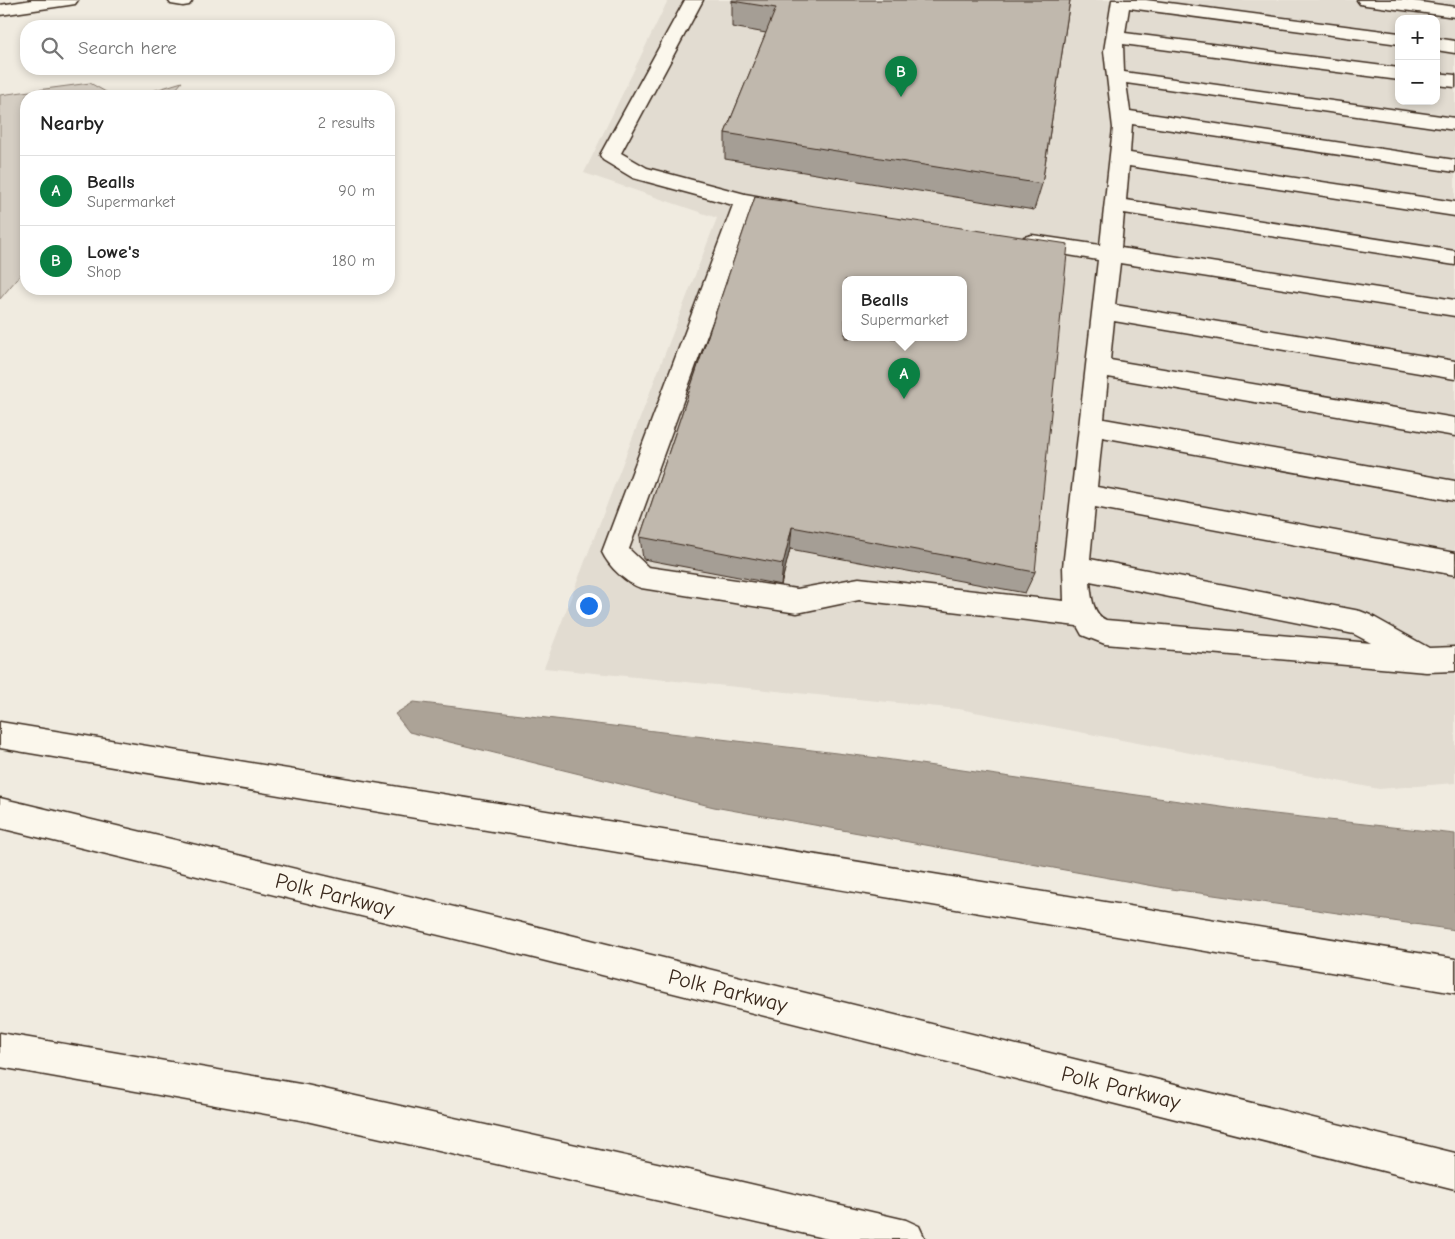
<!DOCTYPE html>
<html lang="en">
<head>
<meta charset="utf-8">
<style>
	body { margin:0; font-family:"Comic Neue",sans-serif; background:#f2f2f2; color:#222 }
	.controls { position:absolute; right:15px; top:15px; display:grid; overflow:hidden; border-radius:10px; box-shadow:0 2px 8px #0003 }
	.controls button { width:45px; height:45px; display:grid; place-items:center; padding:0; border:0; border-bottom:1px solid #e0e0e0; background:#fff; color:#222; font:25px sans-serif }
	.you { position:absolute; left:588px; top:605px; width:18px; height:18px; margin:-12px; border:4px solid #fff; border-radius:50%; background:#1a73e8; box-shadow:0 0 0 8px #1a73e833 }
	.badge { display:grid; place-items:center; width:32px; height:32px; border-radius:50%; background:#0b8043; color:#fff; font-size:16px; font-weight:700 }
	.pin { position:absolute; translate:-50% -41px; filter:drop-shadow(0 1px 2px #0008) }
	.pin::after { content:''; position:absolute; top:26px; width:18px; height:15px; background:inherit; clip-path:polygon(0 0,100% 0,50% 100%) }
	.popup { position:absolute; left:842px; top:276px; width:125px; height:65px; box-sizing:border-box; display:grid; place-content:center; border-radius:10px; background:#fff; filter:drop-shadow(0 1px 4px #0005); font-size:16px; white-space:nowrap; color:#767676 }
	.popup b { font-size:19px; color:#222 }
	.popup::after { content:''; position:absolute; left:50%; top:100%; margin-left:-10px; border:10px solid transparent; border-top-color:#fff }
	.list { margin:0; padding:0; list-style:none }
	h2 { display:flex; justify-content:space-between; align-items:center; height:65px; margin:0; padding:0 20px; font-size:21px }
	h2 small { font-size:16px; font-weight:400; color:#767676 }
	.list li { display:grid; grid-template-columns:32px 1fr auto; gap:15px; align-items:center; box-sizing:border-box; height:70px; padding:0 20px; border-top:1px solid #e0e0e0 }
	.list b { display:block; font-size:19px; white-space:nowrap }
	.list p { margin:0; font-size:16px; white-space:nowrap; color:#767676 }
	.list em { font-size:16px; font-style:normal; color:#767676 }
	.icon { flex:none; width:28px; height:28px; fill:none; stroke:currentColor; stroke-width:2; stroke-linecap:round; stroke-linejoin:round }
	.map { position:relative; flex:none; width:1455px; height:1239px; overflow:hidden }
	.search { position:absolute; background:#fff; box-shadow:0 2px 8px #0003; left:20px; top:20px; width:375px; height:55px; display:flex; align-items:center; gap:12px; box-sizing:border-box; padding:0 18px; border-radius:20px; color:#767676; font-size:19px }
	.panel { position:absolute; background:#fff; box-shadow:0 2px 8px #0003; left:20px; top:90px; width:375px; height:205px; border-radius:20px }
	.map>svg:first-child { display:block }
	.built { fill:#e2dcd1; fill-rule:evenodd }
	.green { fill:#d5cec3; stroke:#887c70 }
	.water { fill:#aca397; stroke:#7f7367 }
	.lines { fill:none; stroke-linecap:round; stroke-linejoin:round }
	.minor-casing { stroke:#3b2a1e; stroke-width:3 }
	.highway-casing { stroke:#3b2a1e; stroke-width:3 }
	.minor { fill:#fbf7ec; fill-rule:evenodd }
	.highway { fill:#fbf7ec; fill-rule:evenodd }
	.wall { fill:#a59e95; stroke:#3b2a1e }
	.shaded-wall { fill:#868179; stroke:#3b2a1e }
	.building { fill:#c0b8ad; stroke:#3b2a1e; fill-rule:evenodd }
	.labels { text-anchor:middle; stroke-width:5; stroke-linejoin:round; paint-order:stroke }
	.near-street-label { font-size:22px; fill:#3b2a1e; stroke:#fbf7ec }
</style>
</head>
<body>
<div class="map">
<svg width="1455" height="1239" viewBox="0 0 1455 1239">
	<rect width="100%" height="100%" fill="#f0ebe0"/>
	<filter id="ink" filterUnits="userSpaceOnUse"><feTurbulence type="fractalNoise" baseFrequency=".02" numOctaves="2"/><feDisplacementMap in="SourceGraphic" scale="10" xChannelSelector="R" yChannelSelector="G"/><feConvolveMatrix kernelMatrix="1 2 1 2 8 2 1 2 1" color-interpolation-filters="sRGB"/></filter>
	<g filter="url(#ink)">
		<path class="built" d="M 668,0 L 1455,0 L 1455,783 L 1379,789 L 959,709 L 544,668 L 717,218 L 584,173 ZM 1399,19 L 1436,19 L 1436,101 L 1399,101 ZM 845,280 L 963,280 L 963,338 L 845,338 Z"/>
		<g class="green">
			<polygon points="182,82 170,96 136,96"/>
			<polygon points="90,83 113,96 26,96 26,268 0,299 0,95"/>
		</g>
		<polygon class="water" points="414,702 878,758 1256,812 1455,834 1455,930 1165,888 714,807 409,732 395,714"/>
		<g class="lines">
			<defs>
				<g id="minor">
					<polygon points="32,0 78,0 75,4 69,5 0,15 0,5"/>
					<polygon points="168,0 191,0 192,1 189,5 183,6 171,4"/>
					<path d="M 685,0 L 703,0 L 621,153 L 647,168 L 745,194 L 796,203 L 800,208 L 796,213 L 789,215 L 753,209 L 629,549 L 648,567 L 797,589 L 859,578 L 1064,601 L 1063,567 L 1098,260 L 1032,249 L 1024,247 L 1021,242 L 1024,237 L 1032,235 L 1100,245 L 1113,128 L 1104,51 L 1112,0 L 1146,0 L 1399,33 L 1399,44 L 1129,8 L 1125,33 L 1399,68 L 1399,80 L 1123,44 L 1124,72 L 1455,118 L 1455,130 L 1126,83 L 1130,111 L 1455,160 L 1455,172 L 1132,124 L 1130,153 L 1455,202 L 1455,216 L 1129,166 L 1126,200 L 1455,251 L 1455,265 L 1124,213 L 1121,248 L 1455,300 L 1455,316 L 1120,263 L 1115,305 L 1455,361 L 1455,379 L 1114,321 L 1110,360 L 1455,418 L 1455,436 L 1108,377 L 1104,419 L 1455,481 L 1455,501 L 1102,437 L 1097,487 L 1455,553 L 1455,575 L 1095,507 L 1090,559 L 1360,611 L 1370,615 L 1429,648 L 1455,647 L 1455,671 L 1426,672 L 1105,644 L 1082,635 L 1077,626 L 859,600 L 797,613 L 641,588 C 626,583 609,567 602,552 L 733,205 L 633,178 L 603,160 L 600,155 ZM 1090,581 L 1354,634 L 1371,643 L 1106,620 C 1092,614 1091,594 1090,581 Z"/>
					<polygon points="1357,0 1406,0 1455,7 1455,17 1366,5 1360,4"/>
					<polygon points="1436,38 1455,41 1455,53 1436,50"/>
					<polygon points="1436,73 1455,75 1455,87 1436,85"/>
				</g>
				<g id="highway">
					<polygon points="0,722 1455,959 1455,993 0,748"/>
					<polygon points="0,798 538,927 1455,1153 1455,1189 538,959 0,828"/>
					<polygon points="0,1033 306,1085 729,1179 906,1220 919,1226 925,1239 828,1239 306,1121 0,1067"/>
				</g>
			</defs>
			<use href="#minor" class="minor-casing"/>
			<use href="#highway" class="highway-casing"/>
			<use href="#minor" class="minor"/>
			<use href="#highway" class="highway"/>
		</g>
		<g class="wall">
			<polygon points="1070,0 1042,184 1034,210 725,159 725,133 766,33 732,27 732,1"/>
			<polygon points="755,197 1035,572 1025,593 790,549 781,585 643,559 640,537"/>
		</g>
		<polygon class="shaded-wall" points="792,527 790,549 781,585 783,564"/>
		<g class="building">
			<polygon points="732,0 1070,0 1042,184 725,133 776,8 732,1"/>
			<path d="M 755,197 L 1068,244 L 1035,572 L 792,527 L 783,564 L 640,537 ZM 845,280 L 963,280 L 963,338 L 845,338 Z"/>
		</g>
	</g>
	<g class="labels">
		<g class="near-street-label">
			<text transform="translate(335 894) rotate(14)" y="8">Polk Parkway</text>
			<text transform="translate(728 990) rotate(14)" y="8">Polk Parkway</text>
			<text transform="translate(1121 1087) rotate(14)" y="8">Polk Parkway</text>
		</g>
	</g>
</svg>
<div class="controls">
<button>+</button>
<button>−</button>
</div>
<div class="you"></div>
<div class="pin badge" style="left:904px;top:399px">A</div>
<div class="popup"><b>Bealls</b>Supermarket</div>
<div class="pin badge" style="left:901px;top:97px">B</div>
<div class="search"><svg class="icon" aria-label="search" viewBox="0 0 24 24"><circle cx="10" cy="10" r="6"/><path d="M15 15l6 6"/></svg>Search here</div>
<section class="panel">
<h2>Nearby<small>2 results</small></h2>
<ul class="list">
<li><span class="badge">A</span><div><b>Bealls</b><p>Supermarket</p></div><em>90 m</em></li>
<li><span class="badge">B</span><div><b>Lowe's</b><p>Shop</p></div><em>180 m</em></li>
</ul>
</section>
</div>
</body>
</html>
